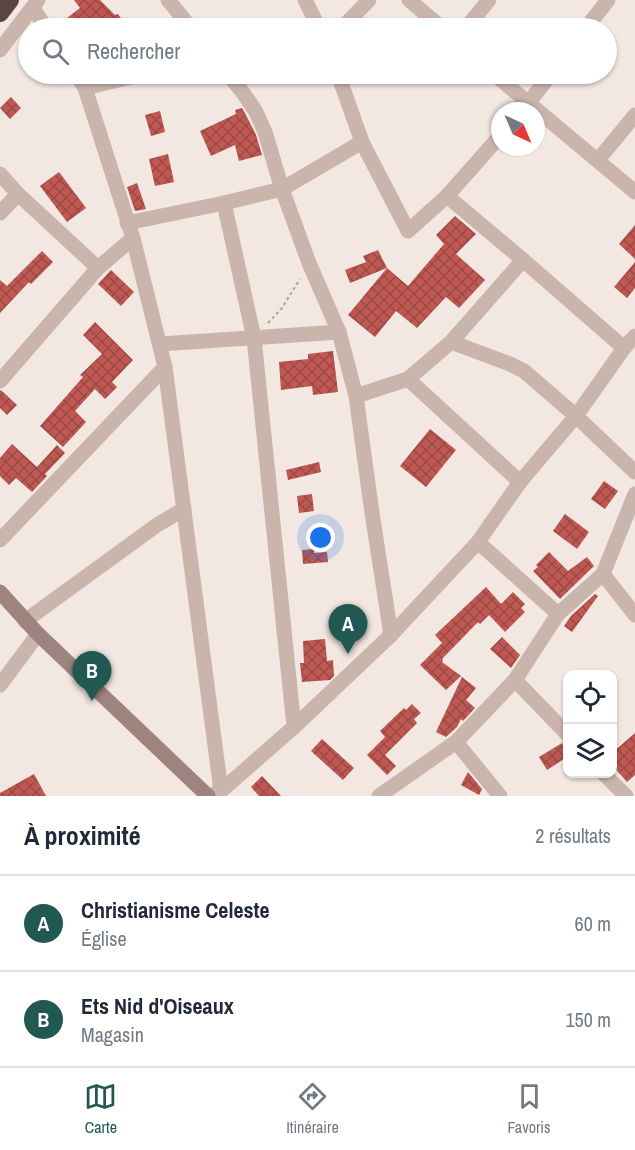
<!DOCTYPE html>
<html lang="fr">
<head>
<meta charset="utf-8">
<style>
	body { margin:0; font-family:"Archivo Narrow",sans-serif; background:#f6f6f7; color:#1f2937 }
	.controls { position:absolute; right:18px; bottom:18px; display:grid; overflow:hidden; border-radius:12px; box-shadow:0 2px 4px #0004 }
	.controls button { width:54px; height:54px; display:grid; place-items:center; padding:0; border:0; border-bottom:2px solid #e0e1e3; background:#fff; color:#1f2937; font:30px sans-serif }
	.compass { position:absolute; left:491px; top:102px; width:54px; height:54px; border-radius:50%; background:#fff; box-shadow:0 2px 4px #0004; rotate:136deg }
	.you { position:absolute; left:321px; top:538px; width:21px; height:21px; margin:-15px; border:4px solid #fff; border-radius:50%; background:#1a73e8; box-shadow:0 0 0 9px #1a73e833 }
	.badge { display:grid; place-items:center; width:39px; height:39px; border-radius:50%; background:#225852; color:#fff; font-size:20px; font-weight:700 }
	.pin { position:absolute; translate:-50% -50px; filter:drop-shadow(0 2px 3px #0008) }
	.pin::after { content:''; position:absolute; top:32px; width:21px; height:18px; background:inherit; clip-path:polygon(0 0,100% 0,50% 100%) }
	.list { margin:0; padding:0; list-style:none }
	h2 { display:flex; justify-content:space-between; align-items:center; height:78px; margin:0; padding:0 24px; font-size:26px }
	h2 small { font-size:20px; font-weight:400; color:#747a83 }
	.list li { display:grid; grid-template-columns:39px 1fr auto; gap:18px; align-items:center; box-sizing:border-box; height:96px; padding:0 24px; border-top:2px solid #e0e1e3 }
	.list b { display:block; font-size:22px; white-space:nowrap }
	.list p { margin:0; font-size:20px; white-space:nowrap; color:#747a83 }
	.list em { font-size:20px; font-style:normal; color:#747a83 }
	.icon { flex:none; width:33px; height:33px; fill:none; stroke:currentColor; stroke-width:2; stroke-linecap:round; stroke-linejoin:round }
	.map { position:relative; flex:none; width:635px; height:796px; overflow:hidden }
	.search { position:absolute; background:#fff; box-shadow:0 2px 4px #0004; left:18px; right:18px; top:18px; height:66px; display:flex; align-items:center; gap:15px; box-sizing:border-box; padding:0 21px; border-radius:33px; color:#747a83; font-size:22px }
	.sheet { height:270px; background:#fff }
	nav { display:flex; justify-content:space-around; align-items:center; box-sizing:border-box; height:84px; border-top:2px solid #e0e1e3; background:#fff; font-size:16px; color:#747a83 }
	nav a { display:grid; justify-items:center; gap:3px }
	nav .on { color:#225852 }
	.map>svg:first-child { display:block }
	.building { fill:url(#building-cross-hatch) }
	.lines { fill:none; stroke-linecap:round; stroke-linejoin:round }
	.path { stroke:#b69f97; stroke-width:2; stroke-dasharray:3 3; stroke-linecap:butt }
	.street { stroke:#cab5ad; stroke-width:15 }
	.secondary { stroke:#9e847e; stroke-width:15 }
	.highway { stroke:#594643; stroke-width:18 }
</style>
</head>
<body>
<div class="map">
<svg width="635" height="796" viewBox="0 0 635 796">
	<defs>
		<pattern id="building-cross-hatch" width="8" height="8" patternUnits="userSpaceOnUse" patternTransform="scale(1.5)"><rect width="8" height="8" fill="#bf5852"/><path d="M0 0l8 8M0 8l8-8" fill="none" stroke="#9c4944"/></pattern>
	</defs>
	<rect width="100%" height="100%" fill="#f2e7e1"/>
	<g class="building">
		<polygon points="74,0 100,0 115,15 118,14 128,28 104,28 98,19 85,28 68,28 63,21 80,8"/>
		<polygon points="11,97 21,108 10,119 0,108"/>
		<polygon points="242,108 247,117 256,135 262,155 239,161 235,145 211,156 200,131 236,114 235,110"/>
		<polygon points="160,111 165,132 151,136 145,115"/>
		<polygon points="168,154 174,182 155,186 149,159"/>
		<polygon points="59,172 86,208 67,222 40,186"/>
		<polygon points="137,183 146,209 135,211 127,187"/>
		<polygon points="455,216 476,234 456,254 485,280 459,308 446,297 417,328 396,311 375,337 348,315 387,268 408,286 444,244 436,235"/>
		<polygon points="635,225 635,259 619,244"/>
		<polygon points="378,250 387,268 350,283 345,270 366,262 363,256"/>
		<polygon points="42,251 53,262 31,284 29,282 0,313 0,280 7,286"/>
		<polygon points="635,262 635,288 627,298 614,287"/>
		<polygon points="111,270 134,292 121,306 98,284"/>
		<polygon points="95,322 133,360 112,382 117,387 105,399 95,389 75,411 86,422 63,447 40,426 83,377 80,375 102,354 83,335"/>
		<polygon points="333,351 338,392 313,395 312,386 281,390 279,362 308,359 308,354"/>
		<polygon points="1,390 17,405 7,415 0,408 0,391"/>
		<polygon points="430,429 456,450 426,487 400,466"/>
		<polygon points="12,444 37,467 57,445 65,453 45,474 47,476 32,492 16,478 9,485 0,476 0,458"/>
		<polygon points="319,462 321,472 288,480 286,470"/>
		<polygon points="604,481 618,491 605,509 591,499"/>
		<polygon points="312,494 314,511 299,513 297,496"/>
		<polygon points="565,514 589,532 577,549 553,531"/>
		<polygon points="314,549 314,553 327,552 328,562 303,564 302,550"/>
		<polygon points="549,552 568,571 587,557 594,566 560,599 533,571 538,567 536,565"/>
		<polygon points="486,587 501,604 513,592 525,604 521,608 525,612 505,632 489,615 480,624 478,622 442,659 443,660 442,662 461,676 446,690 420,665 442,643 435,635"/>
		<polygon points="595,594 598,596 572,632 564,626 571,616"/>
		<polygon points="502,637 520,655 511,668 490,649"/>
		<polygon points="325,639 327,661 333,660 334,676 330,680 302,682 300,663 304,663 303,641"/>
		<polygon points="462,677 476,688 466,700 475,708 463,721 461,719 457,727 446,737 436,732"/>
		<polygon points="412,704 421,713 414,719 417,723 385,755 396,766 387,775 367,755 385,737 380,731 404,708 406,710"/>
		<polygon points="635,733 635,775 627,782 612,765 612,753"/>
		<polygon points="322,739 354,768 343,780 311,751"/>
		<polygon points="562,743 567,753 567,757 547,770 539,757"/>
		<polygon points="468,772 482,789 479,795 461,785"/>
		<polygon points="34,774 46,796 0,796 0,793"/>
		<polygon points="262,776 281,796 259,796 251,787"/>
	</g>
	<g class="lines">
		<polyline class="path" points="268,323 282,308 300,279"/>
		<g class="street">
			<polyline points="168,0 191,28"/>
			<polyline points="305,0 319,28"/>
			<polyline points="409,0 442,28"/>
			<polyline points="33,8 46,28"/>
			<polyline points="342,28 369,0"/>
			<polyline points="466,28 489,0"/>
			<polyline points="586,28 608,0"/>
			<polyline points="0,50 38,0"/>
			<polyline points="76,74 85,88 133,238 165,367 221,791"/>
			<polyline points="228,74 244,94 256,112 265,132 282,189 309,263 339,332 356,396 372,513 391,635"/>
			<polyline points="338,74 362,142 408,231 447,196 500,136"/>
			<polyline points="494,74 635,192"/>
			<polyline points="85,88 143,74"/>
			<polyline points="522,111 551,74"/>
			<polyline points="598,160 635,115"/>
			<polyline points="0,174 18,194 98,268"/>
			<polyline points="447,196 523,260 624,348"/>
			<polyline points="224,203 254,338 294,727"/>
			<polyline points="0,213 18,194"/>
			<polyline points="127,223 224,203 282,189 362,142"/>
			<polyline points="451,342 510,364 524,371 576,416 635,472"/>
			<polyline points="160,344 339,332"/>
			<polyline points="408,379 520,482"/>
			<polyline points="0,381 98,268 133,238"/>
			<polyline points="356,396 408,379 451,342 523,260"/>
			<polyline points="0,540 165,367"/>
			<polyline points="478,542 558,614"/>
			<polyline points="603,574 635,615"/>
			<polyline points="25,621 157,525 184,509"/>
			<polyline points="515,680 568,735"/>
			<polyline points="0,685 38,634"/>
			<polyline points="456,742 500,796"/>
			<polyline points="604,774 626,796"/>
			<polyline points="216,793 221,791 294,727 391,635 478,542 520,482 576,416 624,348 635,336"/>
			<polyline points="379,796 456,742 515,680 558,614 603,574 635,494"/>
		</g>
		<polyline class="secondary" points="0,592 38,634 208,796"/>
		<polyline class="highway" points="0,13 10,0"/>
	</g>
</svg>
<div class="controls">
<button><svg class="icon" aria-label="locate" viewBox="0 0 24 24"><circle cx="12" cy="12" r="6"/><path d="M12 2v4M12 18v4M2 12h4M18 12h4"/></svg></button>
<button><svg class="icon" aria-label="layers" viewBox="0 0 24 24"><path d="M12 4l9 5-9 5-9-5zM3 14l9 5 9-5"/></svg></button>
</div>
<svg class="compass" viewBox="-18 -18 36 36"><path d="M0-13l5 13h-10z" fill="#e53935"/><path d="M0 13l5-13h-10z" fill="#747a83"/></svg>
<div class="you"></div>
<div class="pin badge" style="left:348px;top:654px">A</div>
<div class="pin badge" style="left:92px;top:701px">B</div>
<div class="search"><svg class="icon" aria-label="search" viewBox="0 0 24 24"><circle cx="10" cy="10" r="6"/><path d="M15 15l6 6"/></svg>Rechercher</div>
</div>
<section class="sheet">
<h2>À proximité<small>2 résultats</small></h2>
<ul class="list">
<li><span class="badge">A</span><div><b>Christianisme Celeste</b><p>Église</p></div><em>60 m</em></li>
<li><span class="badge">B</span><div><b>Ets Nid d'Oiseaux</b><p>Magasin</p></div><em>150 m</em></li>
</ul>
</section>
<nav>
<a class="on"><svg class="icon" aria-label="map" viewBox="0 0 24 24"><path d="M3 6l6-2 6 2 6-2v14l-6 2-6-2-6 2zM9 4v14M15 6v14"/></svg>Carte</a>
<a><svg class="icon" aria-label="directions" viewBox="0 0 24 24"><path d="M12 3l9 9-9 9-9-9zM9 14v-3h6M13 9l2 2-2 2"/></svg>Itinéraire</a>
<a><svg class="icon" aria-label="saved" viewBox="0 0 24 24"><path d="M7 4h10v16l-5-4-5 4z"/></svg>Favoris</a>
</nav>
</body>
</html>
